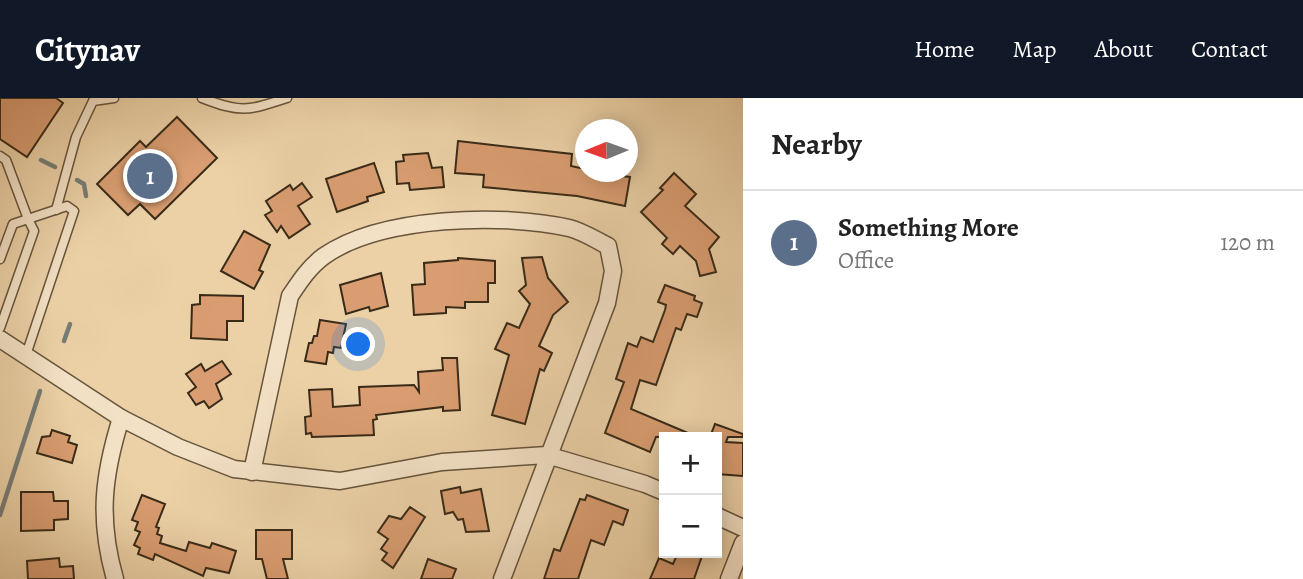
<!DOCTYPE html>
<html lang="en">
<head>
<meta charset="utf-8">
<style>
	body { margin:0; font-family:Alegreya,serif; background:#f2f2f2; color:#222 }
	.controls { position:absolute; right:21px; bottom:21px; display:grid; overflow:hidden; border-radius:0px; box-shadow:0 4px 18px #0003 }
	.controls button { width:63px; height:63px; display:grid; place-items:center; padding:0; border:0; border-bottom:2px solid #e0e0e0; background:#fff; color:#222; font:35px sans-serif }
	.compass { position:absolute; left:575px; top:21px; width:63px; height:63px; border-radius:50%; background:#fff; box-shadow:0 4px 18px #0003; rotate:269deg }
	.you { position:absolute; left:359px; top:247px; width:24px; height:24px; margin:-18px; border:5px solid #fff; border-radius:50%; background:#1a73e8; box-shadow:0 0 0 10px #1a73e833 }
	.badge { display:grid; place-items:center; width:46px; height:46px; border-radius:50%; background:#111827; color:#fff; font-size:23px; font-weight:700 }
	.pin { position:absolute; translate:-50% -50%; border:4px solid #fff; box-shadow:0 2px 7px #0006 }
	.list { margin:0; padding:0; list-style:none }
	h2 { display:flex; justify-content:space-between; align-items:center; height:91px; margin:0; padding:0 28px; font-size:30px }
	h2 small { font-size:23px; font-weight:400; color:#767676 }
	.list li { display:grid; grid-template-columns:46px 1fr auto; gap:21px; align-items:center; box-sizing:border-box; height:105px; padding:0 28px; border-top:2px solid #e0e0e0 }
	.list b { display:block; font-size:26px; white-space:nowrap }
	.list p { margin:0; font-size:23px; white-space:nowrap; color:#767676 }
	.list em { font-size:23px; font-style:normal; color:#767676 }
	.map { position:relative; flex:none; width:743px; height:481px; overflow:hidden }
	header { display:flex; align-items:center; gap:42px; box-sizing:border-box; height:98px; padding:0 35px; background:#111827; color:#fff }
	header strong { font-size:33px }
	nav { display:flex; gap:38px; margin-inline-start:auto; font-size:24px }
	main { display:flex }
	aside { flex:1; background:#fff }
	.map>svg:first-child { display:block }
	.lines { fill:none; stroke-linecap:round; stroke-linejoin:round }
	.stream { stroke:#767d76; stroke-width:4.5 }
	.building { fill:#d99d71; stroke:#392b18; stroke-width:2 }
	.service-casing { stroke:#66543c; stroke-width:11 }
	.minor-casing { stroke:#66543c; stroke-width:19 }
	.service { stroke:#f3e1c6; stroke-width:8 }
	.minor { stroke:#f3e1c6; stroke-width:16 }
</style>
</head>
<body>
<header>
<strong>Citynav</strong>
<nav><a>Home</a><a>Map</a><a>About</a><a>Contact</a></nav>
</header>
<main>
<div class="map">
<svg width="743" height="481" viewBox="0 0 743 481">
	<rect width="100%" height="100%" fill="#ecd1a7"/>
	<filter id="stains"><feTurbulence type="fractalNoise" baseFrequency=".00286" numOctaves="4"/><feColorMatrix values="0 0 0 0 .2 0 0 0 0 .09 0 0 0 0 .02 0 0 0 .5 -.17"/></filter>
	<radialGradient id="worn" r=".72"><stop offset=".6" stop-color="#630" stop-opacity="0"/><stop offset="1" stop-color="#630" stop-opacity=".3"/></radialGradient>
	<g class="lines">
		<g class="stream">
			<polyline points="41,62 55,69"/>
			<polyline points="77,82 84,86 86,98"/>
			<polyline points="64,243 70,226"/>
			<polyline points="0,417 40,293"/>
		</g>
	</g>
	<g class="building">
		<polygon points="0,0 56,0 63,5 27,59 0,41"/>
		<polygon points="177,19 217,60 155,121 140,106 128,117 97,86 140,43 146,49"/>
		<polygon points="458,43 572,56 571,68 585,71 585,74 630,79 625,108 577,98 483,89 484,77 455,75"/>
		<polygon points="428,55 432,70 442,69 444,89 410,92 409,85 397,86 396,64 404,63 403,57"/>
		<polygon points="374,65 384,94 367,99 368,103 337,114 326,81"/>
		<polygon points="674,75 696,96 685,108 719,139 709,151 716,174 700,178 696,163 680,148 673,156 662,146 667,140 641,114 663,92 660,90"/>
		<polygon points="302,85 312,99 298,108 310,126 289,140 281,128 277,134 265,117 272,113 266,103 290,87 293,92"/>
		<polygon points="244,133 270,147 259,172 263,174 254,191 221,173"/>
		<polygon points="542,159 548,180 568,204 553,217 539,248 552,255 544,273 540,271 525,326 492,317 509,257 495,251 507,225 519,230 530,206 519,193 526,187 522,160"/>
		<polygon points="458,160 495,163 495,185 488,185 488,204 465,204 465,210 446,209 446,215 414,217 412,187 425,186 424,165 458,162"/>
		<polygon points="381,175 388,208 370,213 369,209 346,216 340,187"/>
		<polygon points="665,187 695,198 694,202 702,205 697,219 687,216 681,232 676,230 656,287 640,282 631,311 695,338 656,339 650,354 605,335 624,284 616,281 628,245 637,249 641,239 653,244 665,212 666,207 658,204"/>
		<polygon points="200,197 243,198 243,223 227,223 227,242 191,240 192,207 200,206"/>
		<polygon points="320,222 346,226 341,250 334,249 333,255 328,254 326,266 305,263 309,245 312,245 314,238 317,238"/>
		<polygon points="442,260 457,260 460,312 443,313 443,309 376,317 377,321 373,322 374,337 312,339 311,335 306,336 305,319 311,318 309,292 332,291 333,309 360,307 359,289 414,287 419,294 418,274 443,272"/>
		<polygon points="222,263 231,276 216,286 222,301 209,310 204,303 196,307 188,295 196,289 186,276 201,266 205,273"/>
		<polygon points="715,326 743,336 743,339 728,339 726,344 743,345 743,378 717,376 717,339 710,339"/>
		<polygon points="52,332 70,338 68,344 77,347 72,365 37,355 42,339 50,338"/>
		<polygon points="460,389 461,395 481,391 489,433 466,434 463,421 458,422 453,414 445,416 441,393"/>
		<polygon points="21,394 53,394 54,403 68,403 68,421 54,422 54,432 21,433"/>
		<polygon points="142,397 165,406 156,429 159,430 157,436 162,438 160,445 186,453 189,444 210,450 212,445 236,453 229,475 206,470 203,478 155,456 153,462 138,456 140,450 134,447 140,434 135,432 138,424 132,422"/>
		<polygon points="587,397 628,412 623,427 613,423 604,447 591,442 578,481 544,481 554,451 560,453 580,401 585,402"/>
		<polygon points="410,409 425,419 393,470 382,462 387,455 381,451 388,441 378,434 389,418 401,421"/>
		<polygon points="256,432 292,432 292,461 283,461 288,481 267,481 262,461 256,461"/>
		<polygon points="678,455 703,455 694,481 650,481 659,460 673,466"/>
		<polygon points="59,460 60,469 73,468 74,481 28,481 27,463"/>
		<polygon points="428,461 456,471 452,481 421,481"/>
	</g>
	<g class="lines">
		<defs>
			<g id="service">
				<path d="M 202,0 C 241,15 247,13 287,0"/>
				<polyline points="0,58 6,62 28,121 67,108 74,113 26,257"/>
				<polyline points="56,112 76,39 93,3 114,0"/>
				<polyline points="0,161 13,126 28,121 34,133 0,230"/>
			</g>
			<g id="minor">
				<polyline points="0,241 121,320 178,349 234,371 340,383 442,364 547,357 645,386 664,394"/>
				<path d="M 252,374 L 290,198 C 300,183 309,169 324,158 C 381,118 504,115 569,130 C 582,133 596,142 608,148 L 613,173 L 607,205 L 502,481"/>
				<polyline points="717,418 743,430"/>
				<path d="M 115,481 C 98,421 103,378 121,320"/>
				<polyline points="729,481 743,445"/>
			</g>
		</defs>
		<use href="#service" class="service-casing"/>
		<use href="#minor" class="minor-casing"/>
		<use href="#service" class="service"/>
		<use href="#minor" class="minor"/>
	</g>
	<rect width="100%" height="100%" filter="url(#stains)"/>
	<rect width="100%" height="100%" fill="url(#worn)"/>
</svg>
<div class="controls">
<button>+</button>
<button>−</button>
</div>
<svg class="compass" viewBox="-18 -18 36 36"><path d="M0-13l5 13h-10z" fill="#e53935"/><path d="M0 13l5-13h-10z" fill="#767676"/></svg>
<div class="you"></div>
<div class="pin badge" style="left:150px;top:78px;background:#5c6f8a">1</div>
</div>
<aside>
<h2>Nearby<small></small></h2>
<ul class="list">
<li><span class="badge" style="background:#5c6f8a">1</span><div><b>Something More</b><p>Office</p></div><em>120 m</em></li>
</ul>
</aside>
</main>
</body>
</html>
